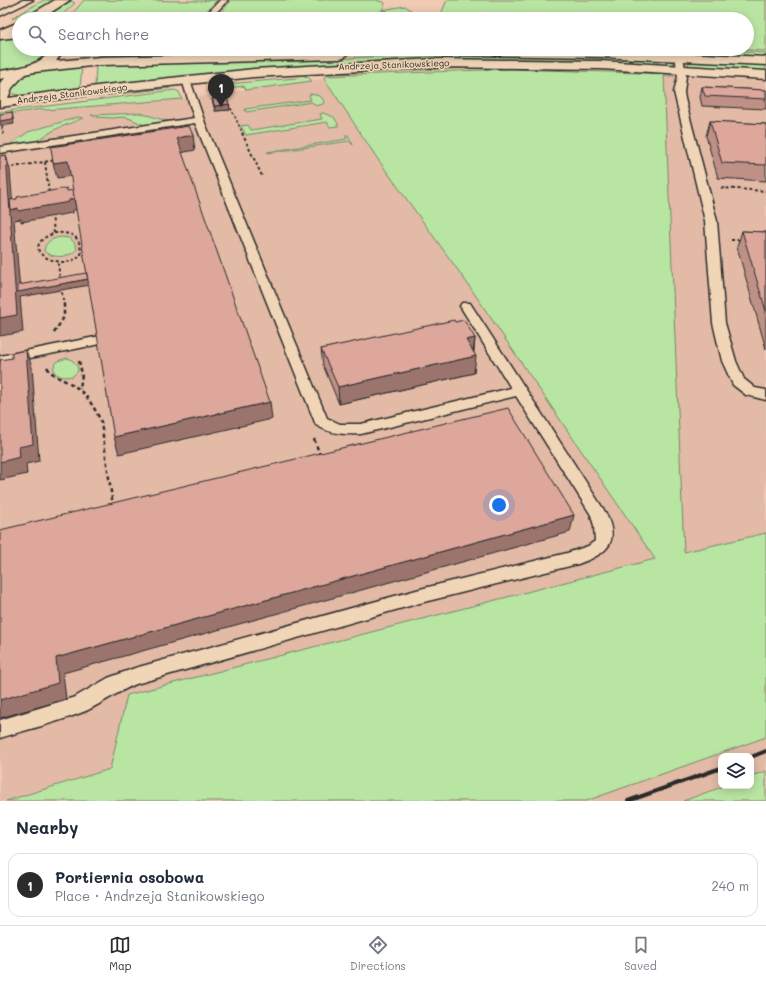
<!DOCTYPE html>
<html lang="en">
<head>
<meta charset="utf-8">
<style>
	body { margin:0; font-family:Mali,sans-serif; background:#f2f2f3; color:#1f2937 }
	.controls { position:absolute; right:12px; bottom:12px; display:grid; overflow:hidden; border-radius:8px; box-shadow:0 2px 10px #0003 }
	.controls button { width:36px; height:36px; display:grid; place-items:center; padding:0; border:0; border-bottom:1px solid #e0e1e3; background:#fff; color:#1f2937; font:20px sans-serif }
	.you { position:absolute; left:499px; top:505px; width:14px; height:14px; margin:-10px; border:3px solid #fff; border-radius:50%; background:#1a73e8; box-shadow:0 0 0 6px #1a73e833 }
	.badge { display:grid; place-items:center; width:26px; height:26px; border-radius:50%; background:#2b2b2b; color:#fff; font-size:13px; font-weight:700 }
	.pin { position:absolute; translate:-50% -33px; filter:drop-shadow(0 1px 2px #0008) }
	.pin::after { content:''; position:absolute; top:21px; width:14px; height:12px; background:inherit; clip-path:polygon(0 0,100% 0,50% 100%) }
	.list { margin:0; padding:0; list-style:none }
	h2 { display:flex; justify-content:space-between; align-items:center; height:52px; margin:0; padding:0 16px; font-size:17px }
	h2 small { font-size:13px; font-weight:400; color:#747a83 }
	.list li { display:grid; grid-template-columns:26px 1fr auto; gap:12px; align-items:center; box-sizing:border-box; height:64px; margin:0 8px 8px; padding:0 8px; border:1px solid #e0e1e3; border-radius:12px }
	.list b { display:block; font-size:15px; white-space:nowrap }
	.list p { margin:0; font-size:13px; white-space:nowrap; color:#747a83 }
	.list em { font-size:13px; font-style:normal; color:#747a83 }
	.icon { flex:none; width:22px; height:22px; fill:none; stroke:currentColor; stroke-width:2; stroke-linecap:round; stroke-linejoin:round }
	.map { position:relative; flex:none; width:766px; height:801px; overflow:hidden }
	.search { position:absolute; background:#fff; box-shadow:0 2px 10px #0003; left:12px; right:12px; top:12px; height:44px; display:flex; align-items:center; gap:10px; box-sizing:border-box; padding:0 14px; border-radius:22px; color:#747a83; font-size:15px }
	.sheet { height:124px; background:#fff }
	nav { display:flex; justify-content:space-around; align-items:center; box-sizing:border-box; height:56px; border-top:1px solid #e0e1e3; background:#fff; font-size:11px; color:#747a83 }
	nav a { display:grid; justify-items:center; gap:2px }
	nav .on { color:#2b2b2b }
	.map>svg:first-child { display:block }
	.built { fill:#e2baa6 }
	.green { fill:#b9e5a2; stroke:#728866 }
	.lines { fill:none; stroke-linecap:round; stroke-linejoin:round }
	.service-casing { stroke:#2b2b2b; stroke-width:3 }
	.minor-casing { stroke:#2b2b2b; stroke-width:3 }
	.primary-casing { stroke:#2b2b2b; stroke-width:3 }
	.path-far2 { stroke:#2b2b2b; stroke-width:1.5; stroke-dasharray:2.5 2; stroke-linecap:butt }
	.path-far1 { stroke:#2b2b2b; stroke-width:2; stroke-dasharray:3 2.5; stroke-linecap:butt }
	.path { stroke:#2b2b2b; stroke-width:2.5; stroke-dasharray:4 3; stroke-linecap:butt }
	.service { fill:#f1d5b7; fill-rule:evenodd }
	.minor { fill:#f1d5b7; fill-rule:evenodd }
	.primary { fill:#f1d5b7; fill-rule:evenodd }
	.rail { stroke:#2b2b2b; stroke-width:4 }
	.wall { fill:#be9086; stroke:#2b2b2b }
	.shaded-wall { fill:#9b756d; stroke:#2b2b2b }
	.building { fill:#dda79c; stroke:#2b2b2b }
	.labels { text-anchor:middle; stroke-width:3.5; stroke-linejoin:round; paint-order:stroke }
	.far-street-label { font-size:9px; fill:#2b2b2b; stroke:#f1d5b7 }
</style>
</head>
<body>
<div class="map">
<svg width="766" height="801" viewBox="0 0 766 801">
	<rect width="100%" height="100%" fill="#f0cab2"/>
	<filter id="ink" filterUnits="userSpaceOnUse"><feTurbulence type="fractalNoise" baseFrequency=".025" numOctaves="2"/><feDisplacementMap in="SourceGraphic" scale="8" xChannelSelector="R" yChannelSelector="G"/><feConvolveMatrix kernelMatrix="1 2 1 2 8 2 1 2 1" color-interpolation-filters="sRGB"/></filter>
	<g filter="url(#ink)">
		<g class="built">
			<polygon points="664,76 766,81 766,533 684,553"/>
			<polygon points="329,79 655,559 127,695 110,769 6,801 0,801 0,115 42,109 46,110 182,99 308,81"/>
			<polygon points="766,737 766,771 751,776 751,756 721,756 721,786 724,786 683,801 586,801"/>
		</g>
		<g class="green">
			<path d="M 44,0 L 57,0 C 43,9 28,23 12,18 Z"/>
			<polygon points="84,0 199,1 217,0 202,16 193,16 201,17 200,19 68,19"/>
			<polygon points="232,0 376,0 385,3 382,10 405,6 423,19 406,19 401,13 379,16 382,19 214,19"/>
			<polygon points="447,0 766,0 766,51 729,49 747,49 747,19 439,19"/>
			<polygon points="71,1 75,3 59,18 49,19 55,11"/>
			<path d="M 19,37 L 19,49 L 48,49 L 48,51 C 39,66 16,69 0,70 L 0,38 Z"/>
			<polygon points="599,49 690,49 766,53 766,57"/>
			<polygon points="298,52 299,54 99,57 99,55"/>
			<polygon points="445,55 590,57 664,60 672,62 674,64 673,66 409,60 279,68 95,87 96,64 296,61 386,56"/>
			<polygon points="691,61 766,65 766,72 691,67 688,64"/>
			<polygon points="82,66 80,89 23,96 14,94 9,91 21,76 27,74"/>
			<polygon points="437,66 494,67 329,74 338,71"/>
			<polygon points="510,69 672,74 675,76 664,76 684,552 766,533 766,737 586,801 6,801 110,769 127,695 655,559 465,280 377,158 324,78 325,76"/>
			<polygon points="308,77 312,81 246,90 244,86 207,91 209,88 215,85"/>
			<polygon points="162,87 170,88 95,97 95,94"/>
			<polygon points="175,90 179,92 182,99 46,110 42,109 0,115 0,112"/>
			<polygon points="311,94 320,96 324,101 323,104 316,106 312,102 246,112 245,109 311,100 309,95"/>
			<polygon points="140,113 171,122 147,126 126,117 112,118 96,117 91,115"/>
			<polygon points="323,113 334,117 338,124 338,126 330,127 327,122 246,135 241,126 248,125 251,130 322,119 320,114"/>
			<polygon points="78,117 83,118 56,129 35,142 8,146 28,132"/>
			<polygon points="345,135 348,135 353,145 349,141 268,153 267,152 347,139"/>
			<path d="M 62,237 L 69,238 L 74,242 L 77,249 C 70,258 52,259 44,251 C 45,241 53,238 62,237 Z"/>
			<path d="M 68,358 L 72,360 L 77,365 L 78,371 L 73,376 C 66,377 60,378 54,372 C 52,362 59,360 68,358 Z"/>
			<polygon points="766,771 766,801 683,801 724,786 751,786 751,776"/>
		</g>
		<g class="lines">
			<defs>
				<g id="service">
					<polygon points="23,0 33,0 0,16 0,11"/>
					<polygon points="220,0 228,0 210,19 202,19"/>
					<polygon points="177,49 185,49 183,53 177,53"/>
					<polygon points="679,53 683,56 686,76 684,92 685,99 717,221 725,323 736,361 744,379 755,388 766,390 766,400 746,395 733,385 722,361 713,323 705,221 674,92 678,76 675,56"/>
					<path d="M 186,77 L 190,80 L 205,123 L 327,418 L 340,424 L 361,424 L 511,388 L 460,306 L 462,303 L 470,303 L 604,510 C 621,542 609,553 578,564 L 420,603 L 136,684 C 119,691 104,702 88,710 C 60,722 29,729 0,738 L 0,720 L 75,697 L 108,678 L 135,668 L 420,589 L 567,553 L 588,546 L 595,541 L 594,526 L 591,515 L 516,396 L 361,434 C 345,435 330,434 316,425 L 195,123 L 0,153 L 0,147 L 194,118 L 182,80 Z"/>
					<polygon points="100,336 105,337 107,340 105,343 0,364 0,356"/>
				</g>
				<g id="minor">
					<polygon points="55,0 70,0 41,19 26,19 28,16"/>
					<polygon points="19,22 19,31 0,39 0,30"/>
					<path d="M 432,59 L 601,61 L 766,71 L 766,79 L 601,69 L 432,67 L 254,77 L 105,93 L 0,107 L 0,83 C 8,76 14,66 25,69 L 27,72 L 12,88 L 8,98 L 105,85 L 254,69 Z"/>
				</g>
				<g id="primary">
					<polygon points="19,29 19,37 0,39 0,31"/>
					<path d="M 51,49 L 65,49 L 56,61 L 101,57 L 319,52 L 316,49 L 598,49 L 766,57 L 766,65 L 598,57 L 345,53 L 346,55 L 344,58 L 339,59 L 101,65 L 35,72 L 0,79 L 0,71 C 17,68 42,66 51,49 Z"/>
				</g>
			</defs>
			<use href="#service" class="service-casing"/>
			<use href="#minor" class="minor-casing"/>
			<use href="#primary" class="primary-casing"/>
			<g class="path-far2">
				<polyline points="227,100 243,134"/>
				<polyline points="2,127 3,134"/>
			</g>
			<g class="path-far1">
				<polyline points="242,133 262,176"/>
				<polyline points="45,162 49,193"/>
				<polyline points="7,168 56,160"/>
				<polyline points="721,188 766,191"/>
				<polyline points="52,214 54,233"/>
				<path d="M 54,233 C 73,232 81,236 81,256 C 76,259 72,261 66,262 C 55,263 27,254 43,239 C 46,236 51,235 54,233 Z"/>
				<polyline points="731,240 742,240"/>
				<polyline points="58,263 60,280"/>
				<polyline points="61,287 64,305"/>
			</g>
			<g class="path">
				<polyline points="54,333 64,317 64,304"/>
				<polyline points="79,361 82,374 80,389"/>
				<path d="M 47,367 C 53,377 63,379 73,385 C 86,393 95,408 101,422 L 113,506"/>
				<polyline points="314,439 320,455"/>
			</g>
			<use href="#service" class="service"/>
			<use href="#minor" class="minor"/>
			<use href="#primary" class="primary"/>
			<g class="rail">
				<polyline points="751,757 766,751"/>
				<polyline points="628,801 721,768"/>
			</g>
		</g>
		<g class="wall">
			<polygon points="379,12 389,18 382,19 379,17"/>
			<polygon points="702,87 766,90 766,109 702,106 700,97"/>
			<polygon points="212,99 229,104 230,110 215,111 213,104"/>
			<polygon points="710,121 766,124 766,181 718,178 706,136"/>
			<polygon points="742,231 766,232 766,349 737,247"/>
			<polygon points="455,322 475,338 474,352 474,373 339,404 323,365 321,349"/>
		</g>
		<g class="shaded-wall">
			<polygon points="389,13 389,18 382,19 382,14"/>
			<polygon points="229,104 230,110 215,111 215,106"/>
			<polygon points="12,112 14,124 1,126 0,121"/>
			<polygon points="193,135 195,150 180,153 177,138"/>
			<polygon points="6,155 10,170 13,209 74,199 77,210 72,210 72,213 21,222 21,219 14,220 20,291 89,279 90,285 20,297 23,332 0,336 0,318"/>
			<polygon points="68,161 72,176 57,178 53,163"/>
			<polygon points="475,338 473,354 466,340"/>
			<polygon points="26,350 32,367 39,461 26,464 27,474 0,480 0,462 19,447"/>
			<polygon points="476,356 474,373 339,404 338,387"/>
			<polygon points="270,402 272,419 119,454 114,437"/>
			<polygon points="574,515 570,532 63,673 66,699 0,718 0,700 56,658"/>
		</g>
		<g class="building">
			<polygon points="387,11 389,13 382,14 379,12"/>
			<polygon points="702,87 766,90 766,99 705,96"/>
			<polygon points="226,97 229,104 215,106 212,99"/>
			<polygon points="12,112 13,119 0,121 0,114"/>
			<polygon points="710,121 766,124 766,165 722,163"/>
			<polygon points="189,126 193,135 177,138 270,402 114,437 68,161 53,163 51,147"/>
			<polygon points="6,155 17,315 0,318 0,156"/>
			<polygon points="67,188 67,191 73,190 74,199 69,200 69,202 18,211 18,208 11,210 10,200 17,199 17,197"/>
			<polygon points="742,231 766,232 766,311"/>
			<polygon points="86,273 88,279 18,292 18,285"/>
			<polygon points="454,320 455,322 464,320 475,338 466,340 476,356 338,387 321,349"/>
			<polygon points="26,350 33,444 19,447 20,457 0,462 0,360 12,358 12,353"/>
			<polygon points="508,408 574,515 56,658 58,683 0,700 0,530"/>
		</g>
	</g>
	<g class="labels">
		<g class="far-street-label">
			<text transform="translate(394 65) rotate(-2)" y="3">Andrzeja Stanikowskiego</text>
			<text transform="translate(72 94) rotate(-7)" y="3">Andrzeja Stanikowskiego</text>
		</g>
	</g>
</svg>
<div class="controls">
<button><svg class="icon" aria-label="layers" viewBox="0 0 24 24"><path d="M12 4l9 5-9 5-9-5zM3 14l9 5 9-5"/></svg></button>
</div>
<div class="you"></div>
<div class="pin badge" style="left:221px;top:107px">1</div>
<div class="search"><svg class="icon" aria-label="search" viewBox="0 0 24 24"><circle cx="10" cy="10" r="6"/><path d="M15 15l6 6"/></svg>Search here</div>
</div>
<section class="sheet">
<h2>Nearby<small></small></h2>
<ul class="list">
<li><span class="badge">1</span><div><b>Portiernia osobowa</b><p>Place · Andrzeja Stanikowskiego</p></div><em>240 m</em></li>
</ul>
</section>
<nav>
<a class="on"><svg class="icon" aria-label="map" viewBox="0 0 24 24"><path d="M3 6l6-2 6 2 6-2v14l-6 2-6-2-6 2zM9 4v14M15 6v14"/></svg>Map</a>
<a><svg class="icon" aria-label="directions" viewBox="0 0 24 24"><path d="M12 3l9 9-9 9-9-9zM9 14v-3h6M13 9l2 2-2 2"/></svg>Directions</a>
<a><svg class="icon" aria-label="saved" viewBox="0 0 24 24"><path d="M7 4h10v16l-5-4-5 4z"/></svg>Saved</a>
</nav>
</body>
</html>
